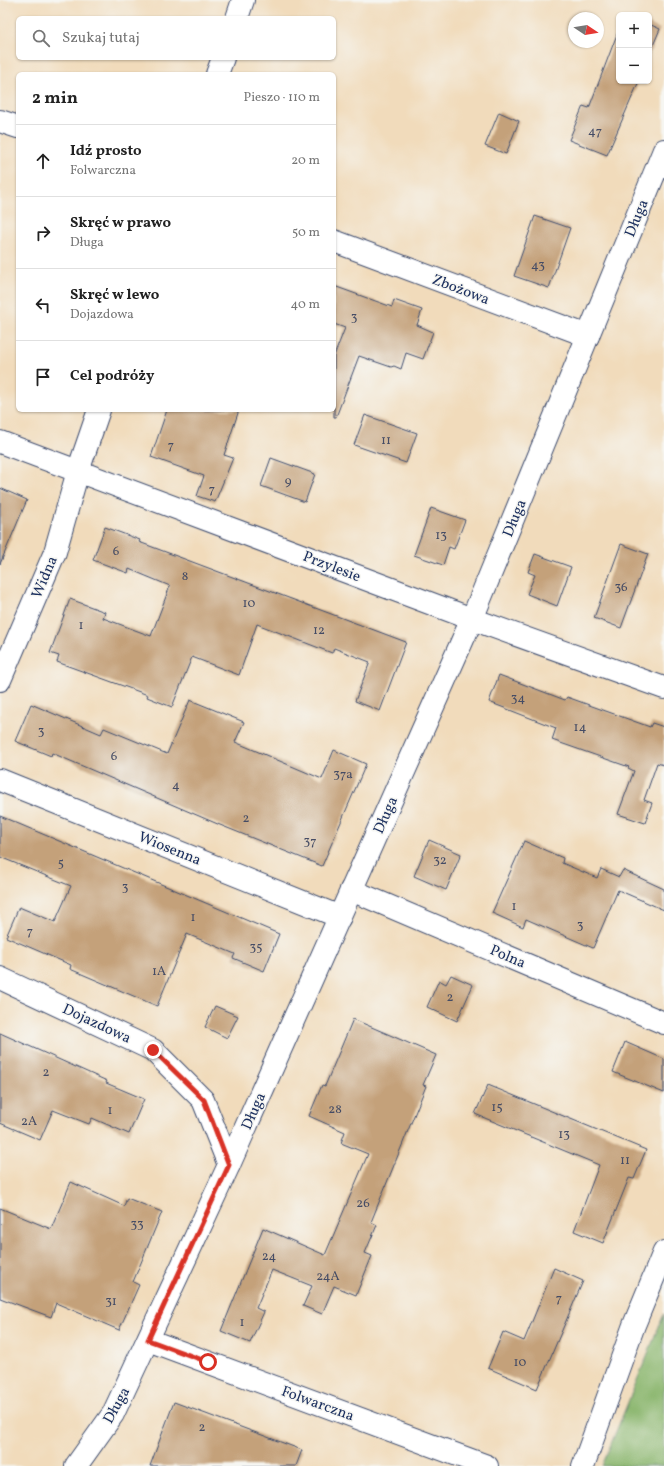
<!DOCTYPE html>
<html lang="pl">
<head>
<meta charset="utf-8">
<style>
	body { margin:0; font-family:Vollkorn,serif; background:#f6f6f6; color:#222 }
	.controls { position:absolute; right:12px; top:12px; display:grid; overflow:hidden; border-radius:6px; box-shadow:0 1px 3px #0004 }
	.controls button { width:36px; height:36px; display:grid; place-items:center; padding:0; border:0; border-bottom:1px solid #e0e0e0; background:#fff; color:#222; font:20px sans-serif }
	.compass { position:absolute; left:568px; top:12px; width:36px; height:36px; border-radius:50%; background:#fff; box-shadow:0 1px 3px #0004; rotate:102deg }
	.stop { position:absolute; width:12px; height:12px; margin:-9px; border:3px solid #d93025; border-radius:50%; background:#fff }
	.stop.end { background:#d93025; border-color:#fff; box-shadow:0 1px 4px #0008 }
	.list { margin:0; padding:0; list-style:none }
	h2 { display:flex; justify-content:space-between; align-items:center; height:52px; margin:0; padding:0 16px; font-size:17px }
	h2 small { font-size:13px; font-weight:400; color:#767676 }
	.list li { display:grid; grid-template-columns:26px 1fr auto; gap:12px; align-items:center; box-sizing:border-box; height:72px; padding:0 16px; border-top:1px solid #e0e0e0 }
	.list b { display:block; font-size:15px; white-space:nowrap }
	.list p { margin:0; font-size:13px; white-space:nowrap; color:#767676 }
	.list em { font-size:13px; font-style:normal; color:#767676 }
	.icon { flex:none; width:22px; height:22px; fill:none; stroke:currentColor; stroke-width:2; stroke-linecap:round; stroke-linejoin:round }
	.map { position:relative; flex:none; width:664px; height:1466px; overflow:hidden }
	.search { position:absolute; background:#fff; box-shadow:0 1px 3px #0004; left:16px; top:16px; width:320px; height:44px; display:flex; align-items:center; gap:10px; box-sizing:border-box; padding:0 14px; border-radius:6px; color:#767676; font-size:15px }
	.panel { position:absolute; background:#fff; box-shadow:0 1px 3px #0004; left:16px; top:72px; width:320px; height:340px; border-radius:6px }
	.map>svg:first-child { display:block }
	.forest { fill:#8ab66d; stroke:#527266 }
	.building { fill:#c4a17a }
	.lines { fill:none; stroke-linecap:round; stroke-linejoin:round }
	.street-casing { stroke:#3b496c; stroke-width:24 }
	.street { stroke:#fff; stroke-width:22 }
	.route { stroke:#d93025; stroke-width:5 }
	.labels { text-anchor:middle; stroke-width:3; stroke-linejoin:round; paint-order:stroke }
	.number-label { font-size:13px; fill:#454c65 }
	.street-label { font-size:15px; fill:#1b2f5e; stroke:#f6f6f2 }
</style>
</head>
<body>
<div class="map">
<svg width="664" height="1466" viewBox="0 0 664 1466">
	<rect width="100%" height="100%" fill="#f6f6f2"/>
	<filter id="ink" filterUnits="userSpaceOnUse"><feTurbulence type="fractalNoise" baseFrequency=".025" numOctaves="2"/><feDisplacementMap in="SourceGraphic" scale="8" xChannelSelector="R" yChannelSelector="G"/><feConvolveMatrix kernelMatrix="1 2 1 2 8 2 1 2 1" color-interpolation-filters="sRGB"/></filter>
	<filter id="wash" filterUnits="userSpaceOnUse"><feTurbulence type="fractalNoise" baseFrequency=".012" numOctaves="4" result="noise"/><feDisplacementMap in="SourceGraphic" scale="16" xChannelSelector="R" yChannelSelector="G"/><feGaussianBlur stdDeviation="0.9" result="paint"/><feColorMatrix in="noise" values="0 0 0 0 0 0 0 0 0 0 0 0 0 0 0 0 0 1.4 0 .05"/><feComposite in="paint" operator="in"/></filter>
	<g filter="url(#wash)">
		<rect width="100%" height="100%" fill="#f1dbbb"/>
		<polygon class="forest" points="664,1314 664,1466 602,1466"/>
		<g id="blocks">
			<g class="building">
				<polygon points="649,24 660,29 649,55"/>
				<polygon points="619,29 619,81 639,81 607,155 569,140 583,106 589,108"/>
				<polygon points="499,112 519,121 506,154 485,146"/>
				<polygon points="535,216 570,228 549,288 514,276"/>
				<polygon points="334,286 392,307 394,300 422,310 417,325 433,332 423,359 406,353 401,369 394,366 391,367 359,356 336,417 334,417 334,356 345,328 334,324"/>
				<polygon points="167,410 239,410 224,455 233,458 215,502 197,496 204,476 151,457"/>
				<polygon points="365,415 417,433 406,463 354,445"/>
				<polygon points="271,458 315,474 305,502 261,486"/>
				<polygon points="0,488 27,500 0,564"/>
				<polygon points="431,508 465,520 454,549 449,547 443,565 414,555"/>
				<polygon points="105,527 140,540 139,542 406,642 380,711 355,701 370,662 334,648 332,653 257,624 239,675 192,657 172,707 147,697 148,695 57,662 59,656 50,653 70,599 105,612 103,618 151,636 170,586 129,569 128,573 93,560"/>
				<polygon points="621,544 648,554 621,628 594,618"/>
				<polygon points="535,554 571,567 557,606 527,594 535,575 528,572"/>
				<polygon points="499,675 565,700 567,697 650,727 652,723 664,727 664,765 657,763 644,800 652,803 645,823 618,814 634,771 628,768 629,767 552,740 556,728 489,702"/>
				<polygon points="190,700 244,722 235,742 322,779 334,750 366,764 322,866 220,825 52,753 51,756 15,741 31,704 101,734 104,728 167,754"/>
				<polygon points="0,816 279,934 264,971 233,958 235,954 187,934 157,1006 70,969 71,965 6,937 19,907 55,922 71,886 0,857"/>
				<polygon points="429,840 461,854 446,890 414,876"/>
				<polygon points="524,841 563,858 562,863 597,878 601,869 619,877 623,870 664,889 664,910 618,890 593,948 526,919 523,927 492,913"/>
				<polygon points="451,975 473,985 457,1021 427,1007 439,980 446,984"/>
				<polygon points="215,1006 238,1016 227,1038 205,1027"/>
				<polygon points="353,1019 436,1055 423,1085 426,1086 371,1222 377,1225 365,1253 372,1256 356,1295 334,1286 322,1314 303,1306 312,1286 272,1270 256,1308 264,1312 250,1343 221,1331 263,1228 325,1255 368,1154 341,1143 345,1132 309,1116 322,1085 325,1086"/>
				<polygon points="0,1033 107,1081 106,1083 144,1099 129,1134 92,1118 89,1124 53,1110 40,1140 0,1123"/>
				<polygon points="625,1042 664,1059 664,1093 613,1072"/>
				<polygon points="488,1085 646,1150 634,1179 629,1178 603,1243 574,1231 599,1165 475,1114"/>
				<polygon points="71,1182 124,1206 127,1198 162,1212 133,1282 139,1285 119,1330 56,1303 51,1317 0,1298 0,1208 51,1229"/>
				<polygon points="554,1268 583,1281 537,1389 488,1368 503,1332 524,1341"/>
				<polygon points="174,1402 302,1450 296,1466 150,1466"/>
			</g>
		</g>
	</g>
	<g filter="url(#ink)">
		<use href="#blocks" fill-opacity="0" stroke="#3b496c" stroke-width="1"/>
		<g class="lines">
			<defs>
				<g id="street">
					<polyline points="237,18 243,0"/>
					<polyline points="217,74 223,58"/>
					<polyline points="0,121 18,127"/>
					<polyline points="334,241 588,336"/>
					<polyline points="0,442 472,619 664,688"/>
					<polyline points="0,680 55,552 78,471 99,410"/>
					<polyline points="0,780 340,917"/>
					<polyline points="351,890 664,1023"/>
					<polyline points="0,978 153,1050 203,1100 229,1165"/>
					<polyline points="148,1340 487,1466"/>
					<polyline points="76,1466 113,1414 229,1165 472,619 664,150"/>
					<polyline points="583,1466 634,1325 664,1252"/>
				</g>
			</defs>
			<use href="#street" class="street-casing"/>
			<use href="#street" class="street"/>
		</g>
	</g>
	<g class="lines" filter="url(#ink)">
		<polyline class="route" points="153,1050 204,1100 229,1165 148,1340 208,1362"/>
	</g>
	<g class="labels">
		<g class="number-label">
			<text x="595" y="135">47</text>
			<text x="538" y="269">43</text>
			<text x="354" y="321">3</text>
			<text x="386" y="444">11</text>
			<text x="171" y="449">7</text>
			<text x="288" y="485">9</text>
			<text x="212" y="493">7</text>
			<text x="441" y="539">13</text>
			<text x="116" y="555">6</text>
			<text x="185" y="580">8</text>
			<text x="621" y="591">36</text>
			<text x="249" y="607">10</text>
			<text x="81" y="629">1</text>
			<text x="319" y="634">12</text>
			<text x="518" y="702">34</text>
			<text x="580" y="731">14</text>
			<text x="41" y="735">3</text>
			<text x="114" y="760">6</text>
			<text x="343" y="778">37a</text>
			<text x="176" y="789">4</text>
			<text x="246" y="822">2</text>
			<text x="310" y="845">37</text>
			<text x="440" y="864">32</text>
			<text x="61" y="867">5</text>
			<text x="125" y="891">3</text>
			<text x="514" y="910">1</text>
			<text x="193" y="921">1</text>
			<text x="580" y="929">3</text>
			<text x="30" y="935">7</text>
			<text x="256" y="951">35</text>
			<text x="159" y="975">1A</text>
			<text x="450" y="1001">2</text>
			<text x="46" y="1076">2</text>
			<text x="497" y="1111">15</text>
			<text x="335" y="1113">28</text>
			<text x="110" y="1114">1</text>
			<text x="29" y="1125">2A</text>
			<text x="564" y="1138">13</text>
			<text x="625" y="1164">11</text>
			<text x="363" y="1207">26</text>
			<text x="137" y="1228">33</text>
			<text x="269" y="1260">24</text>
			<text x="328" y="1280">24A</text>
			<text x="559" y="1302">7</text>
			<text x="111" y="1305">31</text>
			<text x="242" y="1326">1</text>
			<text x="520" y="1366">10</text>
			<text x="202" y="1431">2</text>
		</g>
		<g class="street-label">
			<text transform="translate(636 218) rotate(-68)" y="5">Długa</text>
			<text transform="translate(461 289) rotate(21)" y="5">Zbożowa</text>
			<text transform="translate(514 518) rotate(-68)" y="5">Długa</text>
			<text transform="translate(332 566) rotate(21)" y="5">Przylesie</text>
			<text transform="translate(44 577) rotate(-67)" y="5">Widna</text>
			<text transform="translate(385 815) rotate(-66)" y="5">Długa</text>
			<text transform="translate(170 848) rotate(22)" y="5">Wiosenna</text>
			<text transform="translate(508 956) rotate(23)" y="5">Polna</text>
			<text transform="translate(97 1023) rotate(25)" y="5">Dojazdowa</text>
			<text transform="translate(253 1111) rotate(-66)" y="5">Długa</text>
			<text transform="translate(318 1403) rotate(20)" y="5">Folwarczna</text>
			<text transform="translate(116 1405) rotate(-61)" y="5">Długa</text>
		</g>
	</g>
</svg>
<div class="controls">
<button>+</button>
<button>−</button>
</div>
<svg class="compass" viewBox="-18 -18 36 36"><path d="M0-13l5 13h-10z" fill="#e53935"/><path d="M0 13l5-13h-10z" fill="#767676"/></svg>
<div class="stop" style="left:208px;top:1362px"></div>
<div class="stop end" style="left:153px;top:1050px"></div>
<div class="search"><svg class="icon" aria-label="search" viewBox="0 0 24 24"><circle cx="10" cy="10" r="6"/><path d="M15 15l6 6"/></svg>Szukaj tutaj</div>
<section class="panel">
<h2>2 min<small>Pieszo · 110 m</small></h2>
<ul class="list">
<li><svg class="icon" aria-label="ahead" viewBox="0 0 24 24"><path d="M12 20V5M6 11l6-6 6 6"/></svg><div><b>Idź prosto</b><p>Folwarczna</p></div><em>20 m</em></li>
<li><svg class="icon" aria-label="right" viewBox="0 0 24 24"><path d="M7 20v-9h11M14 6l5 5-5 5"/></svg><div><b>Skręć w prawo</b><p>Długa</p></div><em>50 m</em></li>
<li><svg class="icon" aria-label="left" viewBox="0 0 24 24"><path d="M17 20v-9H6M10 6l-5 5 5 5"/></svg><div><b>Skręć w lewo</b><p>Dojazdowa</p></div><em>40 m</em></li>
<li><svg class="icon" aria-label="arrive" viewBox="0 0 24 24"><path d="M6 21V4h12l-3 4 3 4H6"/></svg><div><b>Cel podróży</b></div></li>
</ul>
</section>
</div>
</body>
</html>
